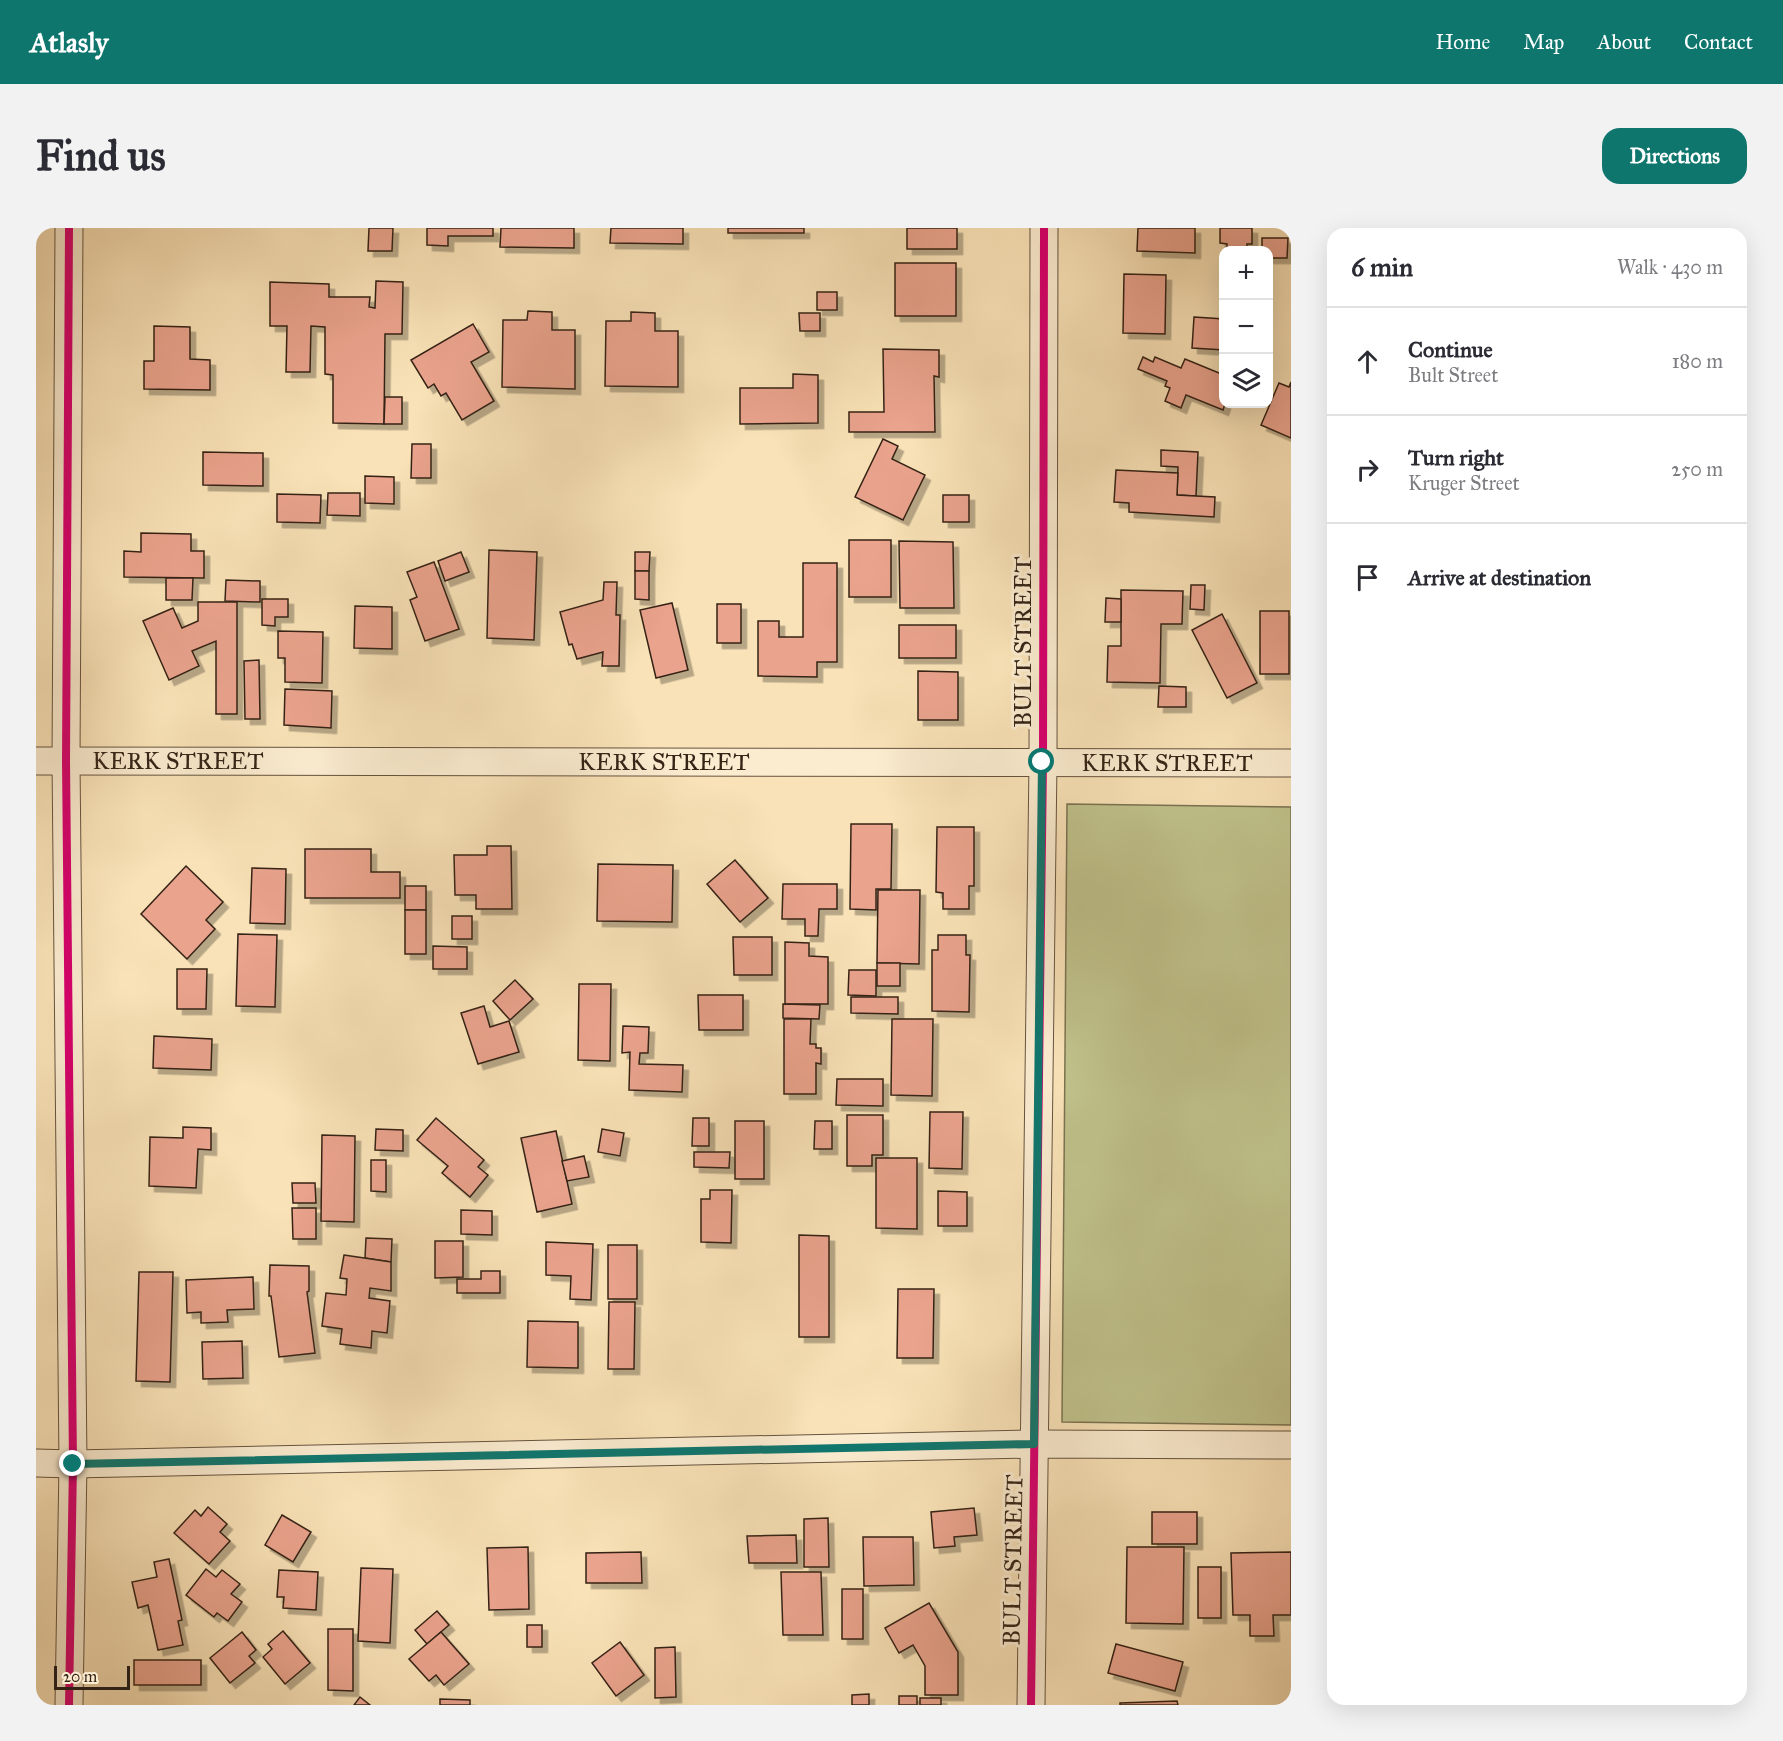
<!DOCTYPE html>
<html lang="en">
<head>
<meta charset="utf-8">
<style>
	body { margin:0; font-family:"IM FELL Great Primer",serif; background:#f2f2f3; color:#2b2b33 }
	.controls { position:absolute; right:18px; top:18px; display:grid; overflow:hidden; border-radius:12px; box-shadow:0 6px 24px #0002 }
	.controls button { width:54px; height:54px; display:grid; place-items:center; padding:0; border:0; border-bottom:2px solid #e1e1e2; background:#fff; color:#2b2b33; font:30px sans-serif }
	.scale { position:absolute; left:18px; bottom:15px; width:76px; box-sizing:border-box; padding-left:6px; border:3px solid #352316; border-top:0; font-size:16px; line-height:21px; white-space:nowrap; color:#352316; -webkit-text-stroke:4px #fbecd0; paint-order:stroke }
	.stop { position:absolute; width:18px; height:18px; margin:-14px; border:4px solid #0f766e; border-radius:50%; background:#fff }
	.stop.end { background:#0f766e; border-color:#fff; box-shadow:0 2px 6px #0008 }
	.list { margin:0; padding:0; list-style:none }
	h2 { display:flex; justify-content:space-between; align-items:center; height:78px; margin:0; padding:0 24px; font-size:26px }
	h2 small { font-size:20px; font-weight:400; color:#7c7c81 }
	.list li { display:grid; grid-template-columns:39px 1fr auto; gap:18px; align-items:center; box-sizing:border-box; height:108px; padding:0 24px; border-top:2px solid #e1e1e2 }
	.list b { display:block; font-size:22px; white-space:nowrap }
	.list p { margin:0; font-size:20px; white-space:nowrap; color:#7c7c81 }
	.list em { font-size:20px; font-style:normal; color:#7c7c81 }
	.icon { flex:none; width:33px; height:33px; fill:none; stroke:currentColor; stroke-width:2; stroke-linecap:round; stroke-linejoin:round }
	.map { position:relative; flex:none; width:1255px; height:1477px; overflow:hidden; border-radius:18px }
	header { display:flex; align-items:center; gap:36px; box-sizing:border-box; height:84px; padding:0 30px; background:#0f766e; color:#fff }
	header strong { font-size:28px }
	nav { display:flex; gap:33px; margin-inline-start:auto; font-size:21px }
	.intro { display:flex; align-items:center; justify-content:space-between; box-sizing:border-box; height:144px; padding:0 36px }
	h1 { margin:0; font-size:42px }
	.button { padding:15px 27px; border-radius:18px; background:#0f766e; color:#fff; font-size:21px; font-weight:700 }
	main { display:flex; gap:36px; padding:0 36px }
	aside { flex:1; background:#fff; border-radius:18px; box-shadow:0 6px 24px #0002 }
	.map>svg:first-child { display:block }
	.green { fill:#c0c28c; stroke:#7a7251; stroke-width:1.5 }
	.building { fill:#eaa38d; stroke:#352316; stroke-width:1.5; filter:url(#shadow) }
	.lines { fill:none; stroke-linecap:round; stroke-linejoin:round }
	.minor-casing { stroke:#66533e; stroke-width:29 }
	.minor { stroke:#fbecd0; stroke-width:27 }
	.cycleway-casing { stroke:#fbecd0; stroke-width:11 }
	.cycleway { stroke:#d6006c; stroke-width:8 }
	.route { stroke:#0f766e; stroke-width:8 }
	.labels { text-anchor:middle; stroke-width:6; stroke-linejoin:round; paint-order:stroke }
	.street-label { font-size:24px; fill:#352316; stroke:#fbecd0 }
</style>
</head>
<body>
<header>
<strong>Atlasly</strong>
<nav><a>Home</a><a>Map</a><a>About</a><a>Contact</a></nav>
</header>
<div class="intro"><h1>Find us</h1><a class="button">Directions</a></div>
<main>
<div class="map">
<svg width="1255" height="1477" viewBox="0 0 1255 1477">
	<defs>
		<filter id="shadow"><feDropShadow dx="5.5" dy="5.5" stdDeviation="0" flood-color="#0004"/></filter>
	</defs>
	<rect width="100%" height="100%" fill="#f9e2b7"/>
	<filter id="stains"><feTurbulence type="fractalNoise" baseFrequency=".00333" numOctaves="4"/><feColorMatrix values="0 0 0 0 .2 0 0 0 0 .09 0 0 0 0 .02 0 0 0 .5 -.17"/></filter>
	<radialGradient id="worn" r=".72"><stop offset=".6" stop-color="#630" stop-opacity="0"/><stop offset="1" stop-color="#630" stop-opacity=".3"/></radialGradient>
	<polygon class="green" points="1031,576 1255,579 1255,1197 1026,1194"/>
	<g class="building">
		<polygon points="333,0 357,0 356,23 332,23"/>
		<polygon points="391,0 457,0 457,8 412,8 412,18 391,17"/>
		<polygon points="465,0 538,0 538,20 464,19"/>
		<polygon points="575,0 647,0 647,16 574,15"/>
		<rect x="692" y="0" width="76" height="5"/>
		<rect x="871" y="0" width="50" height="21"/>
		<polygon points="1102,0 1159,0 1159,25 1101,23"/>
		<polygon points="1184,0 1216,0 1216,16 1211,16 1211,22 1191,22 1191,16 1184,15"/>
		<polygon points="1226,10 1252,10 1251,30 1232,30 1232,22 1226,22"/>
		<rect x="859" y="35" width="61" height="53"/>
		<polygon points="1088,46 1130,47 1129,106 1087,105"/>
		<polygon points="340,53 367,54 366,106 349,106 348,196 297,195 297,147 289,146 289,99 275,98 274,144 250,144 251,98 234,98 234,54 293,56 293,69 334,69 333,79 339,80"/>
		<rect x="781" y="64" width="20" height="18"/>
		<polygon points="492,83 516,84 516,102 539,102 539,161 466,159 467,92 491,92"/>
		<polygon points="595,84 619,85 619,103 642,103 642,159 569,158 570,93 595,93"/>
		<polygon points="763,85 784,85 784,103 764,103"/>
		<polygon points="1158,89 1188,91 1188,122 1156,120"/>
		<polygon points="437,96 453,124 435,134 458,173 426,192 410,165 405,168 398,156 392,160 375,132"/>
		<polygon points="118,98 154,99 154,131 174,132 174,162 108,161 108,133 118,133"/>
		<polygon points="847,121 903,122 903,149 898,148 899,204 813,204 813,184 848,184"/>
		<polygon points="1107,129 1117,134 1119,129 1145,140 1149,131 1188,147 1188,176 1189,176 1187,182 1150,167 1145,180 1129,173 1134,160 1129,158 1131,153 1102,141"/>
		<polygon points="757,146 782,147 782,195 704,196 704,160 757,160"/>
		<polygon points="1255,154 1255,210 1225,197 1243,155 1253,159"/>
		<polygon points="349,169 366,169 366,196 348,196"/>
		<polygon points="847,211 862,218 856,231 889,247 867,292 819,269"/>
		<polygon points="376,216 395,216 395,250 375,250"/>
		<polygon points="1125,222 1162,224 1160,268 1141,267 1142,239 1125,238"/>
		<polygon points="167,224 227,225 227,258 167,257"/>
		<polygon points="1080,242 1142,245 1141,267 1179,269 1178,289 1093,284 1093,275 1078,274"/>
		<polygon points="329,248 358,249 358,276 329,275"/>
		<polygon points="292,265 324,265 324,288 291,287"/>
		<polygon points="241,266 285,267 284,295 241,294"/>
		<rect x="907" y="267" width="26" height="27"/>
		<polygon points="105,305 155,306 155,323 168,323 168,350 88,349 88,323 105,324"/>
		<rect x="813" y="312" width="42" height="57"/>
		<polygon points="863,313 917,314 918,380 864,380"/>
		<polygon points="453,322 501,324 498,412 451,410"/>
		<polygon points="425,324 433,344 409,353 402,333"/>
		<polygon points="599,324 614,324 613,343 599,343"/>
		<polygon points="398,334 423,401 389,413 374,372 381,369 371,344"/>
		<polygon points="767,335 801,335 801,434 781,434 781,449 722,448 722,393 743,393 743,409 767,409"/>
		<polygon points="599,343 613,343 613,372 599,371"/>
		<polygon points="130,350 157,350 156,372 130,372"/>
		<polygon points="190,352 224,353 224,374 189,373"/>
		<polygon points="568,354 581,354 580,387 584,387 583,438 566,438 567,424 541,431 536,416 533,417 524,384 567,372"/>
		<polygon points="1155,357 1169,357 1168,382 1154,381"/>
		<polygon points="1085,362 1147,363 1146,396 1125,396 1124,455 1071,454 1072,418 1085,418"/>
		<polygon points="1070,370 1085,371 1085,394 1069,394"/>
		<polygon points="226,371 252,371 252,389 239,389 239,398 226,397"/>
		<polygon points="162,374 201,374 201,486 180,486 180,413 156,423 163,438 133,452 107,393 137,380 146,400 162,393"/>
		<polygon points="636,375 652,442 620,450 604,382"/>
		<rect x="681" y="376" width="24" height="39"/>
		<polygon points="319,378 356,379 356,421 318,420"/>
		<rect x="1224" y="383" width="29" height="63"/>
		<polygon points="1186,386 1221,455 1191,470 1156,402"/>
		<rect x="863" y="397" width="57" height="33"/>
		<polygon points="242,403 287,404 286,455 249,454 249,430 242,430"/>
		<polygon points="223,432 224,491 209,491 208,433"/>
		<polygon points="882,443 922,444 922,492 882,492"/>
		<polygon points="1123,458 1150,459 1150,479 1122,479"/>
		<polygon points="249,461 296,463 295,500 248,497"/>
		<polygon points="815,596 856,596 855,661 840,661 840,682 814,681"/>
		<polygon points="901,599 938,599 938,658 933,658 933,681 907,681 907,665 900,664"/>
		<polygon points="451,618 475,618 476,681 440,681 440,667 419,667 418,627 451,627"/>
		<polygon points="269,621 335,621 335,644 364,644 364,670 269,670"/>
		<polygon points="699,632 732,670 704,694 671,656"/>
		<polygon points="562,636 637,637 636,694 561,693"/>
		<polygon points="150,638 187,674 170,692 179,701 151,731 105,686"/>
		<polygon points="216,640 250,641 249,696 214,695"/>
		<polygon points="747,656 801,656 801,681 783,681 782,708 769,708 769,691 746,691"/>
		<rect x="369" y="658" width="21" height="24"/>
		<polygon points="842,662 884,662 883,736 841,735"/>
		<rect x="369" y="682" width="21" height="44"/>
		<rect x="416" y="688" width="20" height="23"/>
		<polygon points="202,706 241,707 239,779 200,778"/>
		<polygon points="902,707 930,707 930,727 934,727 933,784 896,783 896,722 902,722"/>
		<polygon points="697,709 736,709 736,747 698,747"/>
		<polygon points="749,714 773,715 773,728 792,729 792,776 749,776"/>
		<polygon points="397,718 431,719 431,741 397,741"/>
		<rect x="841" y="735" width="23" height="23"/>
		<polygon points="141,741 171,741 170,781 141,781"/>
		<polygon points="813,742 840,742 840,768 812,767"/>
		<polygon points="479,752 497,771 474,792 457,773"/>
		<polygon points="543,756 575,756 574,833 542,832"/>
		<polygon points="662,767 707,767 707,802 663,802"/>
		<polygon points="815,769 862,769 862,786 815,785"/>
		<polygon points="747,776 784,777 783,791 747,790"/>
		<polygon points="448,778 454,799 473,793 483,824 442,836 425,785"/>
		<polygon points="748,791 775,791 774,816 780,816 780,820 785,820 785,836 780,835 780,866 748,866"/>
		<polygon points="856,791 897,791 896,868 855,867"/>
		<polygon points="587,798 613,799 612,825 604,825 603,836 647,837 646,864 593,862 594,824 586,825"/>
		<polygon points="118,808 176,811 175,842 117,840"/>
		<polygon points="801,851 847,851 847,878 800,877"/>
		<polygon points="894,884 927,884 926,941 893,940"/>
		<polygon points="811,887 847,887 847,927 836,927 836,938 811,938"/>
		<polygon points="400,890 448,932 442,939 452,947 434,969 406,945 412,938 381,912"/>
		<polygon points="657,890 673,890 673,918 656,918"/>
		<rect x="699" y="893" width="29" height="58"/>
		<polygon points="779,893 796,893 796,921 778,921"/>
		<polygon points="147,899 175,900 175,922 162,921 160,960 113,958 114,909 147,910"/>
		<polygon points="340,901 367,902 367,923 339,922"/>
		<polygon points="566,901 588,905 584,928 562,924"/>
		<polygon points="520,903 536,976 501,984 485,910"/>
		<polygon points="286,907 319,908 318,994 285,993"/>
		<polygon points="658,924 694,924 693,940 658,939"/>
		<polygon points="548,928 553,949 531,953 526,933"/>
		<polygon points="840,930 881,930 881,1001 840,1000"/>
		<polygon points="335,932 350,932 350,964 335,963"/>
		<polygon points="256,955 279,955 280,975 257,975"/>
		<polygon points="674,962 696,962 695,1015 665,1014 665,971 674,971"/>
		<polygon points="902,963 931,964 931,998 902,998"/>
		<polygon points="256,980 280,980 280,1011 257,1011"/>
		<polygon points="425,982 456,983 456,1007 425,1006"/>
		<polygon points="763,1007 793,1008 793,1109 763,1109"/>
		<polygon points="330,1010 356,1011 355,1034 329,1030"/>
		<polygon points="399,1013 427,1013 427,1049 399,1050"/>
		<polygon points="510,1014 557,1016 555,1072 534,1071 535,1048 510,1047"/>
		<rect x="572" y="1017" width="29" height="54"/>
		<polygon points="308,1027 355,1034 355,1063 334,1060 333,1070 354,1073 351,1105 336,1103 335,1120 304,1116 306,1101 286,1098 290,1065 310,1067 311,1051 304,1050"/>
		<polygon points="234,1037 273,1038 273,1063 271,1064 279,1125 243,1129 235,1068 233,1068"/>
		<polygon points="445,1043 464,1043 464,1065 421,1065 421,1051 445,1051"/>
		<polygon points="103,1044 137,1044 134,1154 100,1153"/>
		<polygon points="217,1049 218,1081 191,1082 192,1094 165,1095 165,1084 151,1085 150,1052"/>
		<polygon points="862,1061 898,1061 897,1130 861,1130"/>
		<polygon points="573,1074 599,1074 598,1141 572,1141"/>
		<polygon points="492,1093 542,1094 542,1140 491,1139"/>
		<polygon points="206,1113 207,1150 167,1151 166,1114"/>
		<polygon points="172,1279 191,1296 184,1304 194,1313 173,1336 138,1305 159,1282 165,1288"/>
		<polygon points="938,1280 941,1307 918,1309 919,1318 898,1320 895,1284"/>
		<rect x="1116" y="1284" width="45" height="32"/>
		<polygon points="246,1287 275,1304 257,1334 229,1317"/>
		<polygon points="792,1290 793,1339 768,1339 768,1291"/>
		<polygon points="760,1307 761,1335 713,1335 711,1308"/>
		<polygon points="827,1309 877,1309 878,1357 828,1358"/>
		<polygon points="492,1319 493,1381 453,1382 451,1320"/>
		<polygon points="1091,1319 1148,1319 1147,1396 1090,1395"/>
		<polygon points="605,1324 606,1355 550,1355 550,1325"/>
		<polygon points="1255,1324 1255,1387 1237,1387 1238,1408 1214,1408 1214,1387 1197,1387 1195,1325"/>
		<polygon points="133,1331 146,1392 142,1393 147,1417 122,1422 112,1377 102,1380 96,1354 121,1349 118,1334"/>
		<rect x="1162" y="1339" width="23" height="51"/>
		<polygon points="325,1340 357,1341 354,1415 322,1413"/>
		<polygon points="170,1341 180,1349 186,1342 204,1356 195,1366 206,1374 192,1393 181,1385 178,1389 150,1367"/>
		<polygon points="243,1342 282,1344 280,1382 247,1380 248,1369 241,1369"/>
		<polygon points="745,1344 785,1344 787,1407 747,1407"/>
		<rect x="806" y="1361" width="21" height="50"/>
		<polygon points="893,1375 922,1424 922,1467 889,1467 889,1438 877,1417 863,1425 849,1400"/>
		<polygon points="401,1383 413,1397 391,1416 379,1402"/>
		<rect x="491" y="1397" width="15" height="22"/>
		<polygon points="292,1401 317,1401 317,1463 292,1462"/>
		<polygon points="247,1403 274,1435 249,1456 227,1429 236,1421 232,1416"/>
		<polygon points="206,1404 220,1422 213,1428 219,1435 194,1455 174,1430"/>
		<polygon points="405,1404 433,1436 408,1457 400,1447 393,1453 373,1431"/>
		<polygon points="584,1414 608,1447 580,1468 556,1435"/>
		<polygon points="1080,1416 1147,1434 1139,1463 1072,1445"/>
		<polygon points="639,1419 640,1469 619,1470 619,1420"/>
		<rect x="98" y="1432" width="67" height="25"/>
		<polygon points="833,1466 833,1477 816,1477 816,1467"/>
		<rect x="863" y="1468" width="18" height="9"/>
		<polygon points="324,1469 334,1477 318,1477"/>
		<rect x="884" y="1470" width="21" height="7"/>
		<polygon points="404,1471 434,1472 434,1477 404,1477"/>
		<polygon points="1141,1473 1142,1477 1084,1477 1084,1475"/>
	</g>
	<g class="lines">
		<defs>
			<g id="minor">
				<polyline points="33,0 30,533 37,1236 33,1477"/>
				<polyline points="0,533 1255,535"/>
				<polyline points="0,1235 37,1236 998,1216 1255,1217"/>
				<polyline points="995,1477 1007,534 1008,0"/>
			</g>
		</defs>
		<use href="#minor" class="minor-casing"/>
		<use href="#minor" class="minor"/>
		<defs>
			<g id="cycleway">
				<polyline points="33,0 30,533 37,1236 33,1477"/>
				<polyline points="995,1477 1007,534 1008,0"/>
			</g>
		</defs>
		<use href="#cycleway" class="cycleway-casing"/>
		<use href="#cycleway" class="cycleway"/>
	</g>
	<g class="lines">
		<polyline class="route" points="37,1236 998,1216 1006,534"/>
	</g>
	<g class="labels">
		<g class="street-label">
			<text transform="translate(987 414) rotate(-90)" y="8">BULT STREET</text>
			<text x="142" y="541">KERK STREET</text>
			<text x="628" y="542">KERK STREET</text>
			<text x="1131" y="543">KERK STREET</text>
			<text transform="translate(977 1332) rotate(-89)" y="8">BULT STREET</text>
		</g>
	</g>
	<rect width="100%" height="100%" filter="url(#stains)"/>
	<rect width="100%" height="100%" fill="url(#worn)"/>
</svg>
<div class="controls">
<button>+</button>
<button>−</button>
<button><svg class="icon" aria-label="layers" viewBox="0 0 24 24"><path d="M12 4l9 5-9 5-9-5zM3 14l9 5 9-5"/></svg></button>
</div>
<div class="scale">20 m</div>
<div class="stop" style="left:1006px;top:534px"></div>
<div class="stop end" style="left:37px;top:1236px"></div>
</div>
<aside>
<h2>6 min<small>Walk · 430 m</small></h2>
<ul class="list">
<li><svg class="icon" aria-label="ahead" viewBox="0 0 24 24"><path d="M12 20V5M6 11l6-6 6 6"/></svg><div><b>Continue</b><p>Bult Street</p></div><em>180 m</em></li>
<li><svg class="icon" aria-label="right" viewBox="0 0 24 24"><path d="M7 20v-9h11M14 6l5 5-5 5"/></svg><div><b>Turn right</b><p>Kruger Street</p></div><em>250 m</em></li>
<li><svg class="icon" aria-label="arrive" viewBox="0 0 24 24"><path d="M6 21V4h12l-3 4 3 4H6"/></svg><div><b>Arrive at destination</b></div></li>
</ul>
</aside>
</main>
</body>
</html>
